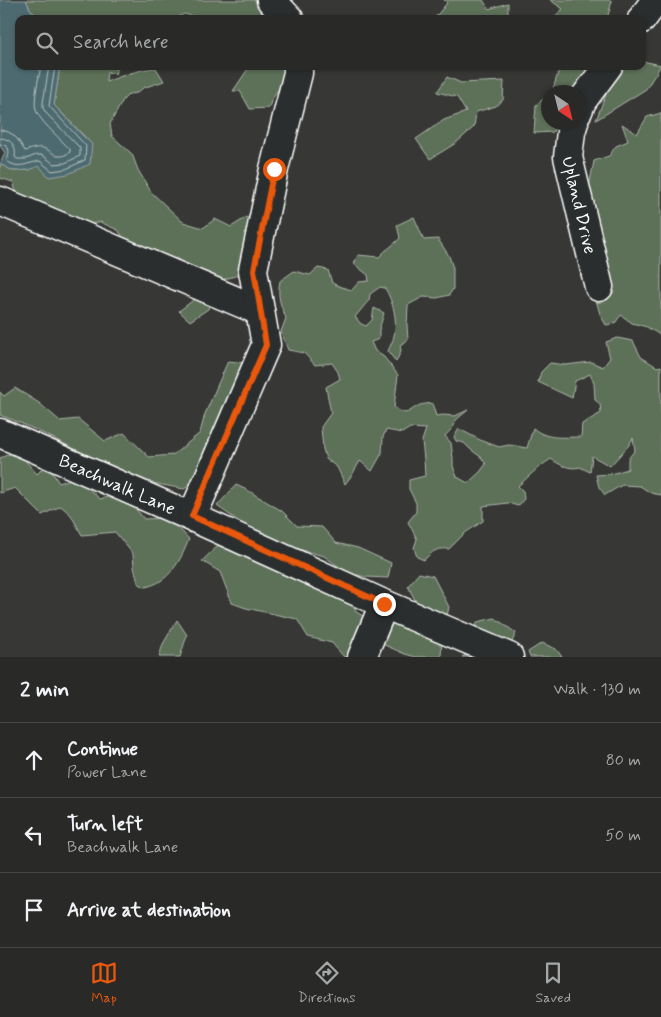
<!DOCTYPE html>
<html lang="en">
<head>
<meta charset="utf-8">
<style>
	body { margin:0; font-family:Mynerve,sans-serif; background:#313230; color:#f1f3f6 }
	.compass { position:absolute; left:541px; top:85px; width:45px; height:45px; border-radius:50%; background:#292a28; box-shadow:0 1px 4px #0004; rotate:145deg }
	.stop { position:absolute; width:15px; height:15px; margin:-11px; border:4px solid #ea580c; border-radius:50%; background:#fff }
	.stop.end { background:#ea580c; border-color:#fff; box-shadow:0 1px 5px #0008 }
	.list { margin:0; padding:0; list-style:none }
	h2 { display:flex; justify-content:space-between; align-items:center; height:65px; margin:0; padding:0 20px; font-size:21px }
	h2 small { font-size:16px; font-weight:400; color:#a5a7a8 }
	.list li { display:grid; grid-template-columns:32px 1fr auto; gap:15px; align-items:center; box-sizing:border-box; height:75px; padding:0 20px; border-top:1px solid #454645 }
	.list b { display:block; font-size:19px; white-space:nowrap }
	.list p { margin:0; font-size:16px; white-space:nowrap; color:#a5a7a8 }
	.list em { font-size:16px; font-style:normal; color:#a5a7a8 }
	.icon { flex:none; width:28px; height:28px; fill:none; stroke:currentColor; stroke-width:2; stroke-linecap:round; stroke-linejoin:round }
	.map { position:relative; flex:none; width:661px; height:657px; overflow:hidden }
	.search { position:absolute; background:#292a28; box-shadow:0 1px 4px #0004; left:15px; right:15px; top:15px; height:55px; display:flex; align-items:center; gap:12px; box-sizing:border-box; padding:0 18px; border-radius:10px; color:#a5a7a8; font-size:19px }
	.sheet { height:290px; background:#292a28 }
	nav { display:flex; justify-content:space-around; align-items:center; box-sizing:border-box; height:70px; border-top:1px solid #454645; background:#292a28; font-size:14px; color:#a5a7a8 }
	nav a { display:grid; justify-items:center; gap:2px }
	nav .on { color:#ea580c }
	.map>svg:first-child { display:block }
	.green { fill:#5d6f58; stroke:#aeb7ac }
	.water { fill:#4d6b6f; stroke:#94a6a9 }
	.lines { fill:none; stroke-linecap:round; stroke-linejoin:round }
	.shore { stroke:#b8c4c5; stroke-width:1 }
	.minor-casing { stroke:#fff; stroke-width:31 }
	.minor { stroke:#2a2d2e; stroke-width:28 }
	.route { stroke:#ea580c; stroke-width:6 }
	.labels { text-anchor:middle; stroke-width:4; stroke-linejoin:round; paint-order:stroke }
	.street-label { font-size:18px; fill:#fff; stroke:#2a2d2e }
</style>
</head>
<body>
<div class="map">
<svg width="661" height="657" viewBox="0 0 661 657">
	<rect width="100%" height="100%" fill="#373835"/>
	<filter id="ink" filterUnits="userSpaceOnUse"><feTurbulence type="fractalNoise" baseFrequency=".02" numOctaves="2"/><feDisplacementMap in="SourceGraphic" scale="10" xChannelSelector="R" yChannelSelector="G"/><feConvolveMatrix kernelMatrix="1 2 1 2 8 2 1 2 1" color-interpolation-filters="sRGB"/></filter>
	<g filter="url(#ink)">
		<g class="green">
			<polygon points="26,0 270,0 279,19 213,19 211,15 197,17 184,14 174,19 39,19 30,9"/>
			<polygon points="444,0 483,0 489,9 508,3 508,19 434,19 447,3"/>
			<polygon points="550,0 608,0 612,1 607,19 552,19 563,9"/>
			<path d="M 642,61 L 661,65 L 646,89 L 596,120 C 602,106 611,73 627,67 C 631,65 637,66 642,66 Z"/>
			<path d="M 60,66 L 118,66 L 115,74 L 107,72 L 106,82 C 124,75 137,70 156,68 L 164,81 L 143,88 L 137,93 L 129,94 L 123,100 L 110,124 L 112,136 L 132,154 L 138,170 L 151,192 L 183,222 L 203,228 L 215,219 L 231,227 L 247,217 L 265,247 L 241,255 L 238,275 L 219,281 L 208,309 L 190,321 L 179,311 L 196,298 L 188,273 L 178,259 L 166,258 L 130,247 L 118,230 L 100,222 L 83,226 L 19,201 L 13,182 L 0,178 L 0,164 L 13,171 L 29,170 L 92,144 L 54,105 Z"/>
			<polygon points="250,66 287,66 279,88 271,101 269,108 250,109 240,91 233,91"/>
			<polygon points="561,66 589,66 579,84 571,92 552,92 559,70"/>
			<polygon points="447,77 461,83 504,81 503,100 496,106 476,112 474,127 456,143 430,159 416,139 444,120 466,112 457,97 437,92"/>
			<polygon points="548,95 548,122 556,123 553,132 534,133 536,105"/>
			<polygon points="661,113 661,334 660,335 647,327 632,323 621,315 615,323 606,325 600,314 594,293 589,187 594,161 609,156 616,146 628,141 622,124 637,134 647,117"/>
			<path d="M 414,217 L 424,240 L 438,239 L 449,256 L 453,268 L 453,289 L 449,295 L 437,298 L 423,297 L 408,305 L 407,325 L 408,340 L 400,345 L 401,351 L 396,362 L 388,351 C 390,346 393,341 394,336 C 398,319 393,302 385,288 L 380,287 L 370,294 L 369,300 L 355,317 L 361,324 L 366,326 L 372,320 L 374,308 L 384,313 L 379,330 L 379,339 L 371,342 L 375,351 L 384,357 L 398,375 L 394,407 C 408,418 407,411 420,405 C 423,404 428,404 432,403 L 436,416 L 443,415 L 455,416 L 468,410 L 456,420 L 454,426 L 445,436 L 451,443 L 453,458 L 453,466 L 457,477 L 468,483 L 480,472 L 486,464 L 481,457 L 470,449 L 464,443 L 456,441 L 454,437 L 459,429 L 480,440 L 499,447 L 509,445 L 527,448 L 533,428 C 547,440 563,437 581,437 L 582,424 L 601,413 L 600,404 L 595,400 L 594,383 L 590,374 L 575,381 L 572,398 L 538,382 L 541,372 L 550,363 L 565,365 L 591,362 L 603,367 L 610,358 L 606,342 L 617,338 L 633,341 L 641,357 L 657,367 L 661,366 L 661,495 L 651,493 L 640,486 L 622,485 L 605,495 L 599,487 L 596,475 L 611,474 L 628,469 L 628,459 L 635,450 L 633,438 L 629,445 L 610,466 L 592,456 L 590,472 L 580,467 C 570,470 560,465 551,459 L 539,467 L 518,486 L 523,491 L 524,499 L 518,506 L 508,503 L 483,506 L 483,521 L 465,533 L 449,549 C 436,548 433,551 424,560 L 417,557 L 414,548 L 417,539 L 408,522 L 416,512 L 416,503 L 409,489 L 409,480 L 425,476 L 424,459 L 422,441 L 426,429 L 410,428 L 402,433 L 386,430 L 383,437 L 382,453 L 372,471 L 360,461 L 352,475 L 345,484 L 337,467 L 326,459 L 323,449 L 321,427 L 331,413 L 326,387 L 340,379 L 338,372 L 332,363 L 315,365 L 304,353 L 288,350 L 281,332 L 286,318 C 280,304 277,296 280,281 L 294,271 L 310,275 L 318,268 L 328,270 L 332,283 L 341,287 L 352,290 L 359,282 L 369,281 L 368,275 L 354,264 L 358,255 L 379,257 C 386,249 393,246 400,238 L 397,225 Z"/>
			<path d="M 228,361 L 246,363 L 202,478 L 184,489 C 169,486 153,484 139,479 C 91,461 48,432 0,415 L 0,392 L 4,396 L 15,388 L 39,403 L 60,421 L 78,419 L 105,441 L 124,433 L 149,457 L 173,455 L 200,433 L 205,414 Z"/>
			<path d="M 17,451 L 37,474 L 47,464 L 59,483 L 76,477 L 100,499 L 123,493 L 144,519 L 169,518 L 189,539 C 181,560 169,583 145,587 L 138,583 L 134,567 L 133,554 L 115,532 L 82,535 L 71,515 L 61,506 L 42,515 L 15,488 L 0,493 L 0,458 Z"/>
			<polygon points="236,485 247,490 282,511 297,526 322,527 336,543 358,548 391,563 388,578 366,577 348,573 324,556 298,549 244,525 217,506"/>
			<polygon points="224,540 350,599 356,612 381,626 416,602 408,586 419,573 433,576 449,607 442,638 441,657 416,657 405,654 380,643 375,657 344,657 332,643 308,637 297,619 246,608 232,603 220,572 202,561"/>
			<polygon points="495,618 516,633 511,644 486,657 462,657 474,650 477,622"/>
			<polygon points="177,620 187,635 180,657 159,657 163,644"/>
			<polygon points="542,643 556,649 562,657 530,657 528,652"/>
		</g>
		<polygon class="water" points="0,0 26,0 30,9 39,19 19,19 19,66 60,66 54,105 82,135 92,144 90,164 68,174 49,177 39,166 29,170 13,171 0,164 5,153 0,146"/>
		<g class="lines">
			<g class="shore">
				<path d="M 0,130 C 14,131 18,140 25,151 C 41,146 43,146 57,156 L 63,156 L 70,152 L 70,149 C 62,141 39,120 36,110 C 33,100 39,77 41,66"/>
				<path d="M 0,138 C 11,138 17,147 15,157 L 17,159 L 26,159 L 36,155 L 41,155 L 45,157 L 54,164 L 65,163 L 80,156 L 80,148 L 46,113 L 43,108 L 43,103 L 49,66"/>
				<path d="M 0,144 C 12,145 9,154 7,161 C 18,170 27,163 40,161 L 52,171 L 66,169 L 85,160 L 86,146 L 49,106 L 55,66"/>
			</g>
			<defs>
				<g id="minor">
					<polyline points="271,0 289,19"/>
					<polyline points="642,19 656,0"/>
					<polyline points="578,111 582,101 608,66"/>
					<path id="s1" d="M 574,122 L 571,132 L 568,157 L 599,287"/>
					<polyline points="0,201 260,311"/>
					<path id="s2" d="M 0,433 L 192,517 L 384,604 L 509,657"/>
					<polyline points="192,517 266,345 253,270 274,169 298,73 298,66"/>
					<polyline points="362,657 384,604"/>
				</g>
			</defs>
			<use href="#minor" class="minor-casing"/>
			<use href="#minor" class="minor"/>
		</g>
	</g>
	<g class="lines" filter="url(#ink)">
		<polyline class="route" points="274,169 254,270 266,345 192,516 384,604"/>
	</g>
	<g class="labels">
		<g class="street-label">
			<text dy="6" stroke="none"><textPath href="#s1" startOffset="85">Upland Drive</textPath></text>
			<text dy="6" stroke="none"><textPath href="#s2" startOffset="128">Beachwalk Lane</textPath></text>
		</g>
	</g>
</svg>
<svg class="compass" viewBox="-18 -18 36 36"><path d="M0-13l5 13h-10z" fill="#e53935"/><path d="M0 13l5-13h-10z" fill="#a5a7a8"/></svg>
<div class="stop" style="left:274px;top:169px"></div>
<div class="stop end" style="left:384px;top:604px"></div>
<div class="search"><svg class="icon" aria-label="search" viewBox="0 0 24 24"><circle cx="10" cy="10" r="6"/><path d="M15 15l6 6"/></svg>Search here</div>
</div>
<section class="sheet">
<h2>2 min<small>Walk · 130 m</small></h2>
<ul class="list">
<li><svg class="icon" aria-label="ahead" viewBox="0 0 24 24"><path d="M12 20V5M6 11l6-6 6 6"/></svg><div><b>Continue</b><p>Power Lane</p></div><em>80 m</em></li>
<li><svg class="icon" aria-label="left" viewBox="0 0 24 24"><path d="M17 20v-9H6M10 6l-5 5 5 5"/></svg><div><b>Turn left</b><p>Beachwalk Lane</p></div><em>50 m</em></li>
<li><svg class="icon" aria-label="arrive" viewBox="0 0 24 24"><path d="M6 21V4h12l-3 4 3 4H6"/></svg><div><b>Arrive at destination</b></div></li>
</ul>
</section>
<nav>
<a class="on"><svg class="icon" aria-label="map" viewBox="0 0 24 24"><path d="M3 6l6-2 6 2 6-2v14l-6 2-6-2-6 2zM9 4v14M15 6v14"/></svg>Map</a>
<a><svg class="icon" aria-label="directions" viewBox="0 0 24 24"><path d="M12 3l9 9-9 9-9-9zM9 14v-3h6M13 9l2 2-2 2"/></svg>Directions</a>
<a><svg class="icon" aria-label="saved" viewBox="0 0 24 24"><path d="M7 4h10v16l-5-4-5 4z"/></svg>Saved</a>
</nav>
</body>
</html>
